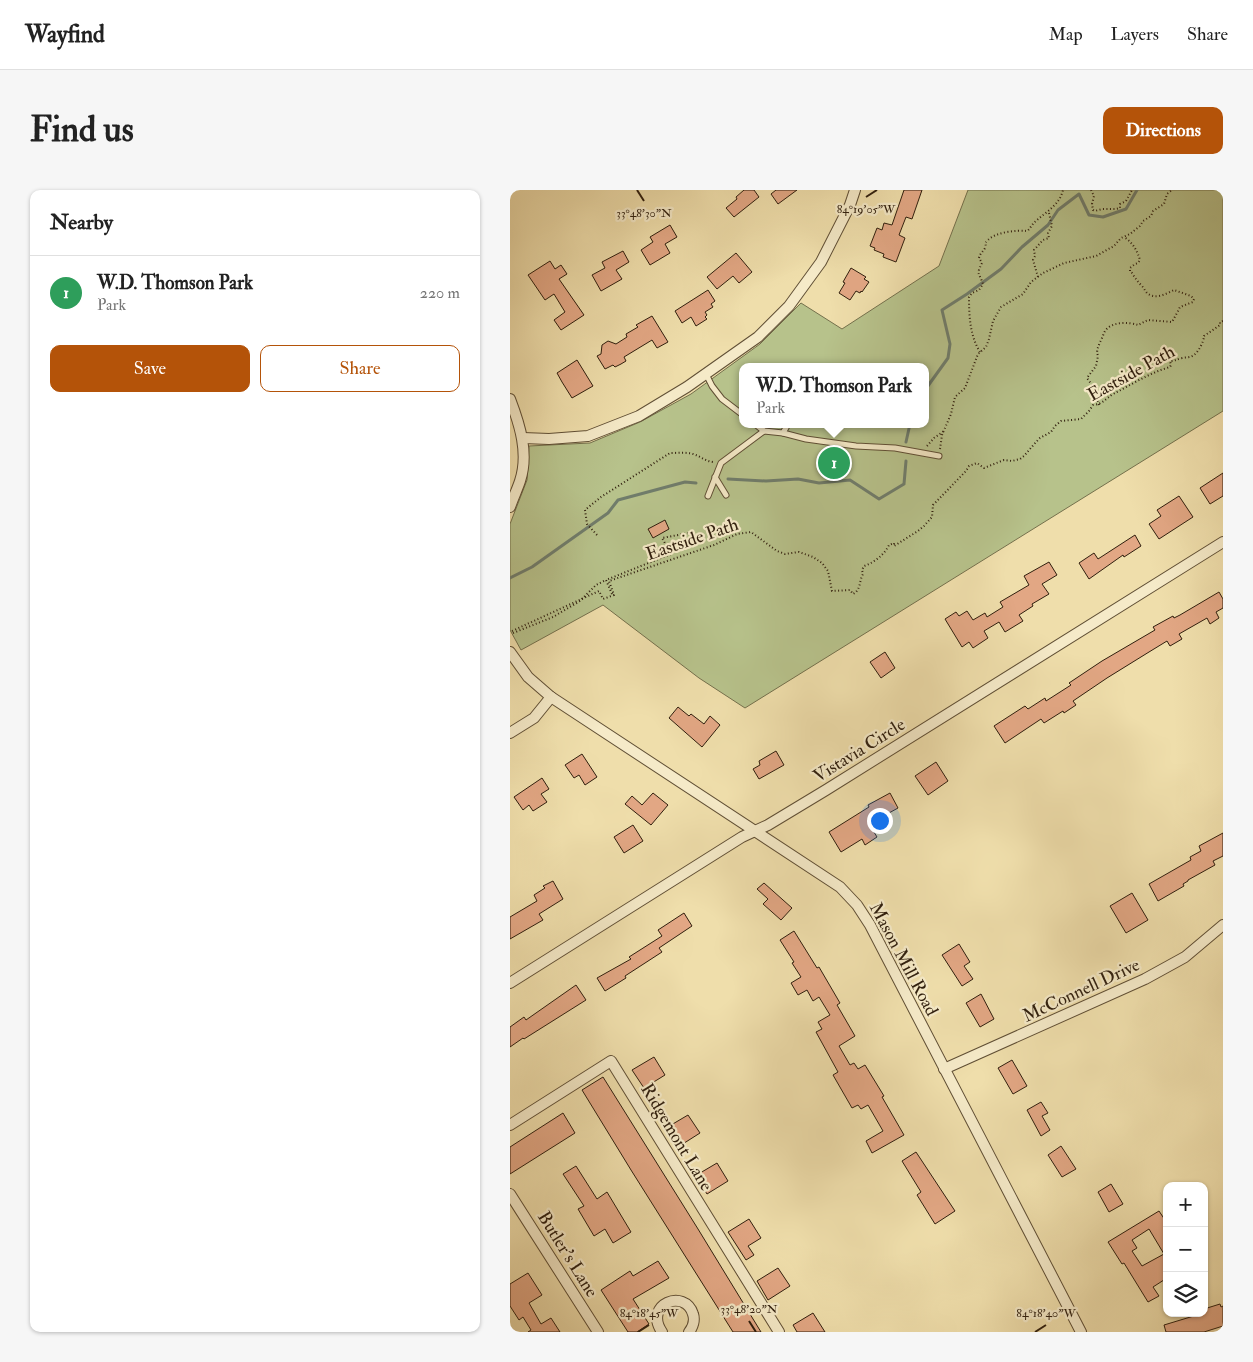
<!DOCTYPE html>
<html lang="en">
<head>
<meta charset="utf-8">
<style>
	body { margin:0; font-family:"IM FELL Double Pica",serif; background:#f6f6f6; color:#222 }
	.controls { position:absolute; right:15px; bottom:15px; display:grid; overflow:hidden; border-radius:10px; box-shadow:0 1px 4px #0004 }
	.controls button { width:45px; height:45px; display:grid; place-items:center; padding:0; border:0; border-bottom:1px solid #e0e0e0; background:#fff; color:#222; font:25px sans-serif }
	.you { position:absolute; left:369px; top:630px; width:18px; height:18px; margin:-12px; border:4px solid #fff; border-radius:50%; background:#1a73e8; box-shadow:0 0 0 8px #1a73e833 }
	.badge { display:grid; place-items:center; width:32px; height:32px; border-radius:50%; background:#b45309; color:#fff; font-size:16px; font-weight:700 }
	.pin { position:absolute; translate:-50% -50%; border:2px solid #fff; box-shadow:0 1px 5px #0006 }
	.popup { position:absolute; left:229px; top:173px; width:190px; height:65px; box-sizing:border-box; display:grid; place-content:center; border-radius:10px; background:#fff; filter:drop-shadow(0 1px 4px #0005); font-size:16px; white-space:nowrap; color:#767676 }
	.popup b { font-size:19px; color:#222 }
	.popup::after { content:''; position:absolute; left:50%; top:100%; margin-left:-10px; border:10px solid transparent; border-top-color:#fff }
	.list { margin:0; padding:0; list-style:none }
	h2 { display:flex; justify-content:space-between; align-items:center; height:65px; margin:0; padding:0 20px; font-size:21px }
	h2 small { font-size:16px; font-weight:400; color:#767676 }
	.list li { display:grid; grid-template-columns:32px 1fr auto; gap:15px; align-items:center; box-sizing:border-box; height:75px; padding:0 20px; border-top:1px solid #e0e0e0 }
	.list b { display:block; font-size:19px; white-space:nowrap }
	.list p { margin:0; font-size:16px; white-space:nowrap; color:#767676 }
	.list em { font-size:16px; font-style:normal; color:#767676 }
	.actions { display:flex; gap:10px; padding:15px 20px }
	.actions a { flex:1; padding:11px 0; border:1px solid #b45309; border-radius:10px; text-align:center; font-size:18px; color:#b45309 }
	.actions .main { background:#b45309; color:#fff }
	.icon { flex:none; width:28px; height:28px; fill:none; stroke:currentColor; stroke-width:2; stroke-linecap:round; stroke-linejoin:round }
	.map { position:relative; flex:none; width:713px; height:1142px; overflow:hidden; border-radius:10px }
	header { display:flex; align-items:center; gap:30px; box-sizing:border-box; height:70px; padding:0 25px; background:#fff; border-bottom:1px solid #e0e0e0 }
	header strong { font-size:24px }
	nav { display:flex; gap:28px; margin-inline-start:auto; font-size:18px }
	.intro { display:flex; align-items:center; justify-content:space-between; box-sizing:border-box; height:120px; padding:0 30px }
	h1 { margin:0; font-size:35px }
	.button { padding:12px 22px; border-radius:10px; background:#b45309; color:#fff; font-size:18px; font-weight:700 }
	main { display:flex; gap:30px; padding:0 30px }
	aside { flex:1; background:#fff; border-radius:10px; box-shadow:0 1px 4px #0004 }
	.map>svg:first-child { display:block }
	.green { fill:#b7c28b; stroke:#74704c; fill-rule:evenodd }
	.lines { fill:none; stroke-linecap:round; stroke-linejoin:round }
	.stream { stroke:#707d6c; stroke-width:3 }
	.building { fill:#e2a784; stroke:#301f0e; fill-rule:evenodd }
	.lane-casing { stroke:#604f35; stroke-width:7 }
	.street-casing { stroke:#604f35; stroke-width:12 }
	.path { stroke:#301f0e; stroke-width:2; stroke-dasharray:1 2.5; stroke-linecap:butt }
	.lane { stroke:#f5eac8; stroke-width:5 }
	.street { stroke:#f5eac8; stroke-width:10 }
	.ticks { fill:none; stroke:#301f0e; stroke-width:2 }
	.labels { text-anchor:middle; stroke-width:4.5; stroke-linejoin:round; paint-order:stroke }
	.street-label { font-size:18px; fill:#301f0e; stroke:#f5eac8 }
	.ticks-label { font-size:12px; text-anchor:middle; fill:#301f0e; stroke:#f5eac8; stroke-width:4.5; stroke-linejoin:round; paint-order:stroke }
</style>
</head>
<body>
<header>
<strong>Wayfind</strong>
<nav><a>Map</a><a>Layers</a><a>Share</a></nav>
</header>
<div class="intro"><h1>Find us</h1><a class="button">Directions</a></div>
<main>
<aside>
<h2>Nearby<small></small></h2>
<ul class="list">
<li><span class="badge" style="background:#2e9e5b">1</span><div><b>W.D. Thomson Park</b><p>Park</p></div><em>220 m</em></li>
</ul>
<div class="actions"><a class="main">Save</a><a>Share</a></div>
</aside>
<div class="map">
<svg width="713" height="1142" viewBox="0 0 713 1142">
	<rect width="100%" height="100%" fill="#efdeab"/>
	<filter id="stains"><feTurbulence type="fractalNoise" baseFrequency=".004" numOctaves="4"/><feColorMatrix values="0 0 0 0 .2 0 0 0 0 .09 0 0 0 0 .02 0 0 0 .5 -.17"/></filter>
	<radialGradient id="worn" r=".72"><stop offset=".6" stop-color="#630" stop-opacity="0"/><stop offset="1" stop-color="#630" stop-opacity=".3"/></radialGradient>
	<path class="green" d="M 458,0 L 713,0 L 713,221 L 235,518 L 189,488 L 93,415 L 11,460 L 0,440 L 0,334 L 17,290 L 19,256 L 80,253 L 130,232 L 181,204 L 250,154 L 291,113 L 332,139 L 429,76 ZM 233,177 L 415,177 L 415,234 L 233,234 Z"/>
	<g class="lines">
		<g class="stream">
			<polyline points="415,200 438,168 440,154 432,120 457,104 491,79 512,57 538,35 548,20 569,4 579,25 593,27 616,19 627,0"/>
			<polyline points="396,252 400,234"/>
			<polyline points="218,289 256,291 288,289 309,293 340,290 369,309 394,294 396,271"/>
			<polyline points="0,388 22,377 98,323 108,310 175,292 186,293"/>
		</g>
	</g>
	<g class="building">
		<polygon points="234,0 244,0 249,7 224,27 216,18 227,9 226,7"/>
		<polygon points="266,0 287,0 268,14 261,4"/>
		<polygon points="394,0 412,0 402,29 396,27 389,45 395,48 386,72 373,67 374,64 364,60 365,58 360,56 367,38 372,40 374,33 382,35"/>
		<polygon points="160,35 167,47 155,54 160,63 140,75 131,60 143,52 140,47"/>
		<polygon points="113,61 119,72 106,80 112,89 91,101 82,85 95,78 92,72"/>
		<polygon points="226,63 242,82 229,93 223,86 207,99 197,87"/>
		<polygon points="40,71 45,79 51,75 57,84 49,89 74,125 51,140 44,130 55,122 44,104 35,110 18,85"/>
		<polygon points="341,78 356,87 354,89 359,92 352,102 351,101 350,103 346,101 340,110 329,103 335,93 333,92"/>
		<polygon points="198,100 205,111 201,114 203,117 195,122 197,125 195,127 197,129 186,136 181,127 172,133 165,121"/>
		<polygon points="142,126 158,152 147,158 142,150 114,167 116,171 111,174 105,177 103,175 95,179 87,166 91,164 92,155 98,151 106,154 117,147 116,144 128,137 126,135"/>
		<polygon points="67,170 83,196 62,208 52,192 47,183"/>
		<polygon points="713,283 713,306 700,314 690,298"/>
		<polygon points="669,306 683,327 649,349 639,334 651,326 647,320"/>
		<polygon points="155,330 159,339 143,348 138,339"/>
		<polygon points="625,345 631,356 614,367 613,365 579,389 569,373 584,363 588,369"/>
		<polygon points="539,372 547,385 532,394 539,404 522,414 523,416 509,425 513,431 495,442 489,432 474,441 478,448 463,458 459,452 452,457 435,429 446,422 449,426 457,421 463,430 475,423 477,427 493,417 490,412 519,395 514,386"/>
		<polygon points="709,402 713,409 713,418 706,422 709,428 700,434 697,428 669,444 672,449 660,456 657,451 639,462 597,488 563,511 566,515 554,523 553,521 534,533 531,529 495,553 484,536 515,516 518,519 535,508 536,511 561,495 559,493 592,471 645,440 643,437 663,426 664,428 670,425"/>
		<polygon points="375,462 385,478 371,488 360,472"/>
		<polygon points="168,517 179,526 181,524 194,534 200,526 210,535 192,557 159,528"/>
		<polygon points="266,561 274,575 249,589 243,579 250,575 249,571"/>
		<polygon points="72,564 87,587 75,595 69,585 64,588 55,575"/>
		<polygon points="426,572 438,591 418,605 405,586"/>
		<polygon points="32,588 39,599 31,604 37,612 23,621 19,615 13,620 4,607"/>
		<polygon points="143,603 158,615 141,635 115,614 122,606 132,615"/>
		<polygon points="380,603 388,618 359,634 367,647 355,655 352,649 331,662 319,642 359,617 358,615"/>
		<polygon points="123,635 133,651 114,663 104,647"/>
		<polygon points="713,643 713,666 703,671 705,675 678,690 678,691 673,694 674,696 648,711 639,694 681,670 680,667 691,661 689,656"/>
		<polygon points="43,691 53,709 29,724 33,730 0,749 0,727 27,711 24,705 35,698 33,696"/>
		<polygon points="254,693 282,718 271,730 253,714 258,709 247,699"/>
		<polygon points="622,703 638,730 616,743 600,716"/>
		<polygon points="174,723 182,736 149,758 152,762 115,786 116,788 95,801 87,788 121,769 119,767 152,746 148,740"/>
		<polygon points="284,741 307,778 309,777 330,813 327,815 345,846 329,856 340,875 344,873 348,879 355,875 374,906 372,907 394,945 362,963 356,951 373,941 358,915 351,919 348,915 342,918 323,885 328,882 306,842 312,839 308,832 320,825 309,807 303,811 297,800 288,805 281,793 291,787 282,773 284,772 270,750"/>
		<polygon points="449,754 460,772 454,776 463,789 452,796 432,765"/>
		<polygon points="66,795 76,810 14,849 13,848 0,857 0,837 14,827 16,830"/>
		<polygon points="471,804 484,829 470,837 456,813"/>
		<polygon points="144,867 155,885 134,898 122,880"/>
		<polygon points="502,870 517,896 503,904 488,878"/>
		<polygon points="93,887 188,1039 251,1142 223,1142 121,980 72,900"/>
		<polygon points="531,912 538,923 532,926 540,940 531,946 517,920"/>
		<polygon points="53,923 65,943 0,984 0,957"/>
		<polygon points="178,925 190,943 168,957 156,938"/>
		<polygon points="551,956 566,979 552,987 538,965"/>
		<polygon points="406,962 445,1021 425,1034 407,1005 411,1002 392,971"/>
		<polygon points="207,973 218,991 197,1004 185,986"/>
		<polygon points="66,976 87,1009 97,1002 121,1042 103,1053 95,1039 84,1046 68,1019 74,1016 53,984"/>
		<polygon points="601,994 613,1014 599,1022 588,1002"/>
		<path d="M 649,1021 L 657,1033 L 657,1088 L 643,1097 L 649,1106 L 638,1112 L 614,1073 L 612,1074 L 598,1052 ZM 639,1039 L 654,1064 L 632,1076 L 622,1061 L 627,1058 L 622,1050 Z"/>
		<polygon points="239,1029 251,1048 238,1056 244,1065 236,1070 218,1042"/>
		<polygon points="148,1071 159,1088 123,1109 139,1134 127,1142 118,1142 91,1100 120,1081 123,1086"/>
		<polygon points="268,1078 280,1096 258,1110 247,1091"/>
		<polygon points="18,1083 32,1105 19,1113 31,1134 41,1128 50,1142 18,1142 21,1140 13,1127 9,1130 0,1116 0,1094"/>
		<polygon points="710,1114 711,1117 713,1116 713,1136 694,1142 656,1142 654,1135 687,1125 686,1123 694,1123 694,1119"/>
		<polygon points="303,1123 315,1142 287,1142 283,1135"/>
	</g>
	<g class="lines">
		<defs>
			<g id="lane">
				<polyline points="196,184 202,196 212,209 233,225"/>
				<polyline points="245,234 254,241 273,243 296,249 346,256 385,258 429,266"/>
				<polyline points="273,243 278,234"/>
				<polyline points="205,287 216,305"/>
				<polyline points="198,306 211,273 254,241"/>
			</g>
			<g id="street">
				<path d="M 0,209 C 10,235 19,264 10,291 C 7,300 3,308 0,317"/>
				<polyline points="13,248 39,249 78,246 129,226 177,197 248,147 279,116 311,72 340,15 345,0"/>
				<polyline points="0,462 18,487 41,507 330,697 347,715 360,735 571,1142"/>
				<polyline points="0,543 24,528 41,507"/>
				<polyline points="0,793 232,647 258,635 316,600 713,352"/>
				<polyline points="434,879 635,789 675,767 713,735"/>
				<polyline points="0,935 101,871 269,1142"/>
				<polyline points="0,1004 88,1142"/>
				<path d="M 152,1142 C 133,1114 175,1098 183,1124 C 185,1130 183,1137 179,1142"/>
			</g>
		</defs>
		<use href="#lane" class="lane-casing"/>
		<use href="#street" class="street-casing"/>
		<g class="path">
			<polyline points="581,0 584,6 582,14 583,20 585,21 592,19 606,19 610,18 610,14 616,11 622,0"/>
			<polyline points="528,87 523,70 525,66 524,60 533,50 539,48 538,43 542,36 539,23"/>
			<path d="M 470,162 C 460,146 459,126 459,107 L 462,103 L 469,100 L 473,94 C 469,82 466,85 472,73 L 469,68 C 470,63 473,62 475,58 C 477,52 473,55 478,50 C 486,42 506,40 517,41 C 520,39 521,36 523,34 C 533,23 549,17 553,0"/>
			<path d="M 589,215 L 584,198 L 577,188 L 586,176 L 588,166 C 586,160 588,158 590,152 C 592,149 593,145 595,141 C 602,131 619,132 628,135 L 638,130 L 662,132 L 667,123 L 670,117 L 683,112 L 684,109 L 681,106 L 664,100 C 656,104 645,110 637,103 C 635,101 634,98 632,96 C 628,92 625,88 622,83 L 620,82 L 620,78 L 625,74 L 628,73 L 630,70 C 627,60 623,53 614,47"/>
			<polyline points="417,256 424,248 434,241"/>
			<polyline points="430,259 432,245 441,224 445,207 455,198 468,164 476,157 479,149 483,131 491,117 513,104 521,92 533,83 554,73 586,66 604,56 611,48 620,44 630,36 633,31 641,26 643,21 654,14 657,4 662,0"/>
			<path d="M 87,345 L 77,334 L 75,320 L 91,307 L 160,263 C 168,263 176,262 183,264 C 190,266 195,271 203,272"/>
			<polyline points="102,404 96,390 161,364 152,348 184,342"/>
			<path d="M 2,441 L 89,401 L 93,409 L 104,405 L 99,391 L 204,355 L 227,344 L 241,342 L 267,361 L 275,364 L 289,362 L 303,367 L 312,373 L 318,381 L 322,401 L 340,400 L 343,404 C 351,400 349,391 353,384 L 352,380 L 354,376 C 365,372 374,365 379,355 L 384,353 L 384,356 L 408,341 L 414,336 L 422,327 L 423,315 L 456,281 L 459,276 L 467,273 L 474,278 L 494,270 L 502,271 L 510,269 L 514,266 L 526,252 L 530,248 L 541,242 L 545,236 L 551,231 L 571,229 L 579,221 L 583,215 C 593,214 595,209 603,204 C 621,195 639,183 660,177 L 661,175 L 660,171 C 665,171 667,169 672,168 C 676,167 680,168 684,165 C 689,161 694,151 694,146 L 710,135 L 710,132 L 713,131"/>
			<polyline points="3,443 43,427 70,411 86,395 96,390"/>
		</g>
		<use href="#lane" class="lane"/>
		<use href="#street" class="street"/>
	</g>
	<path class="ticks" d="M 127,0 L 134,11M 356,7 L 367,0M 239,1131 L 246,1142M 128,1142 L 139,1135M 525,1142 L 536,1135"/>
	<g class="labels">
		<g class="street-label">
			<text transform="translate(621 183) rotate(-29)" y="6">Eastside Path</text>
			<text transform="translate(182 349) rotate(-19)" y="6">Eastside Path</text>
			<text transform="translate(349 560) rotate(-32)" y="6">Vistavia Circle</text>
			<text transform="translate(394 769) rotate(62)" y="6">Mason Mill Road</text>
			<text transform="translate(571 800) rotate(-25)" y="6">McConnell Drive</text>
			<text transform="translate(167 947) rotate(59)" y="6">Ridgemont Lane</text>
			<text transform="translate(58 1064) rotate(58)" y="6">Butler's Lane</text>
		</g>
	</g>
	<g class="ticks-label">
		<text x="356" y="23">84°19'05"W</text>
		<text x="134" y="27">33°48'30"N</text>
		<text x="239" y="1123">33°48'20"N</text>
		<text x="139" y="1127">84°18'45"W</text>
		<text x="536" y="1127">84°18'40"W</text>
	</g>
	<rect width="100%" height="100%" filter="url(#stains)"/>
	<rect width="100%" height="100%" fill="url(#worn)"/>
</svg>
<div class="controls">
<button>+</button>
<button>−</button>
<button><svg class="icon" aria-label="layers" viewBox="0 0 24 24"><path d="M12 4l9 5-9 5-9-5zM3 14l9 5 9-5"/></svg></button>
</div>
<div class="you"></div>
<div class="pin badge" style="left:324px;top:273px;background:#2e9e5b">1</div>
<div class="popup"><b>W.D. Thomson Park</b>Park</div>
</div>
</main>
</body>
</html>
